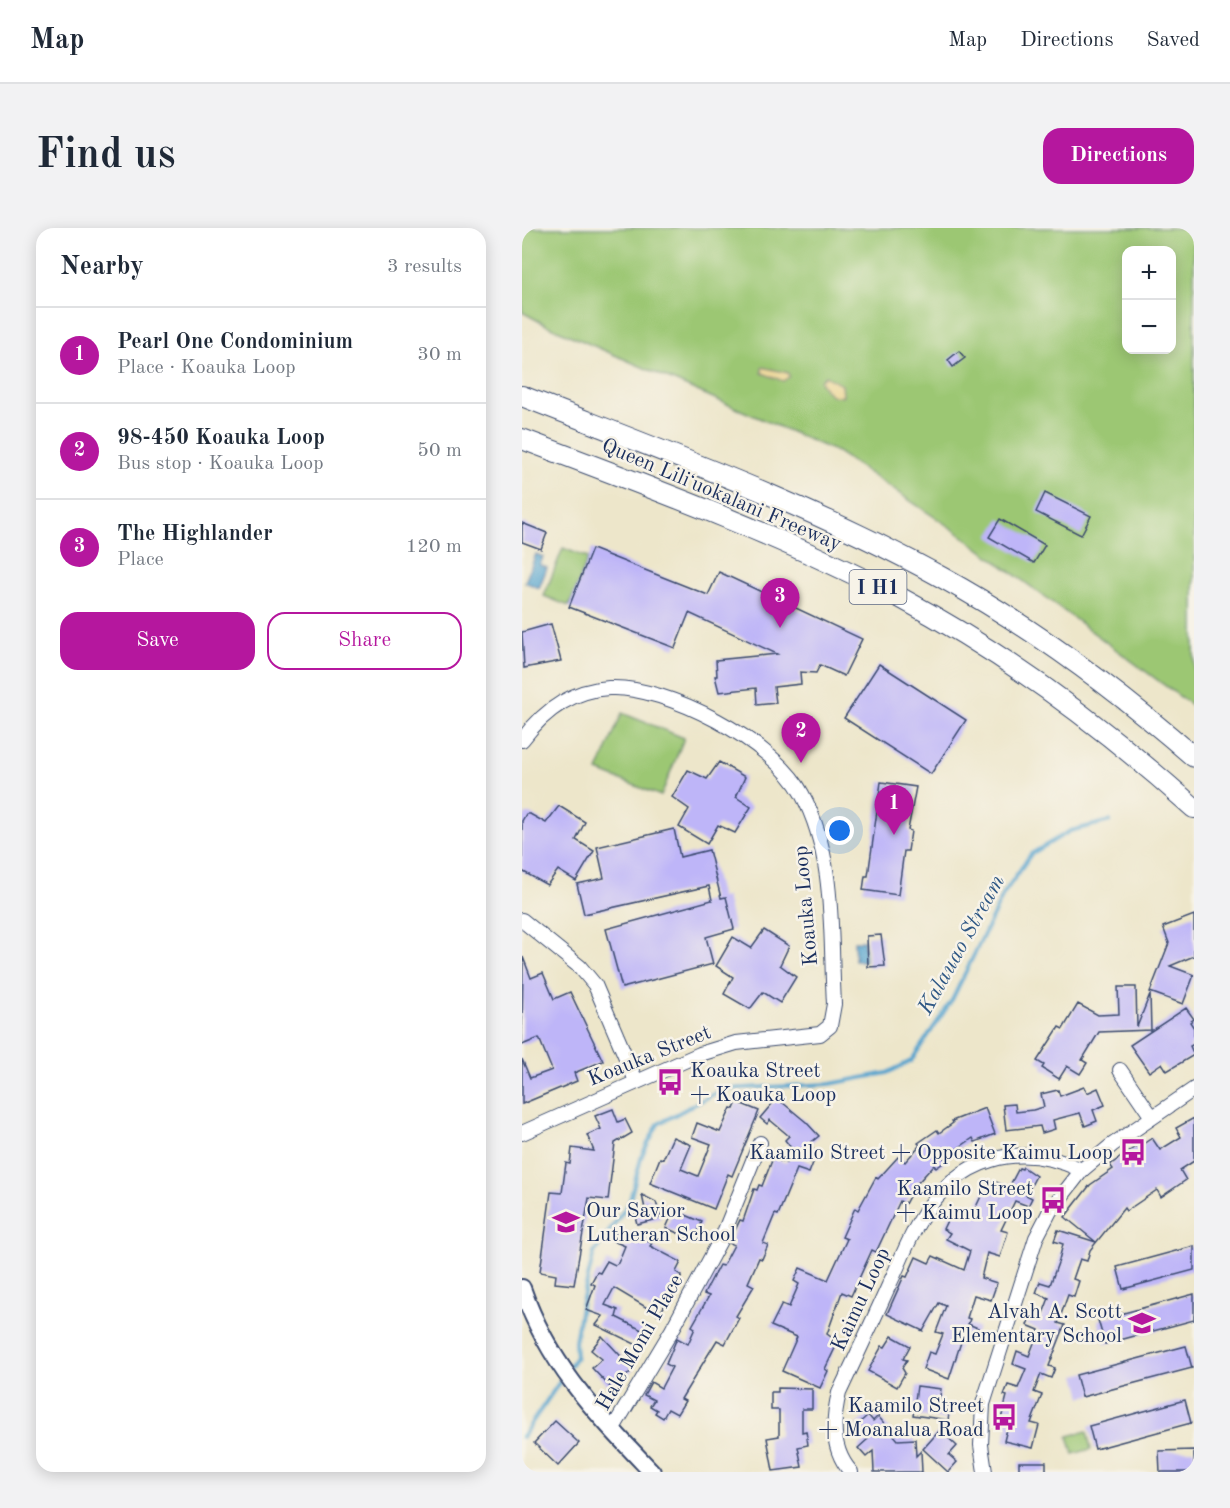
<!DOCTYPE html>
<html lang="en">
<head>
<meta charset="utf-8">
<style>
	body { margin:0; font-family:"Old Standard TT",serif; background:#f2f2f3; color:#1f2937 }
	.controls { position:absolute; right:18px; top:18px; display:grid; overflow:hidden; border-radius:12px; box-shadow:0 3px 15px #0003 }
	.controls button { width:54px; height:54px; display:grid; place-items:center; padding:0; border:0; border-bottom:2px solid #e0e1e3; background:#fff; color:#1f2937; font:30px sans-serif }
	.you { position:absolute; left:318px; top:603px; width:21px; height:21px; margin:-15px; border:4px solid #fff; border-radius:50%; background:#1a73e8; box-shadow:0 0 0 9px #1a73e833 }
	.badge { display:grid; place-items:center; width:39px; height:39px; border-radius:50%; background:#b5179e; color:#fff; font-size:20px; font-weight:700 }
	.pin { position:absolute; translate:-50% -50px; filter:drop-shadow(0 2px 3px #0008) }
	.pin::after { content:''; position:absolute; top:32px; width:21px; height:18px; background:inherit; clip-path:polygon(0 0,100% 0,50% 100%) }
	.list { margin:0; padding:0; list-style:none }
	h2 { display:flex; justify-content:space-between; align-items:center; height:78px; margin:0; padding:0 24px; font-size:26px }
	h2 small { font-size:20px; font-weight:400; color:#747a83 }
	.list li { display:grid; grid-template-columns:39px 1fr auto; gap:18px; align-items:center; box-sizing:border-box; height:96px; padding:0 24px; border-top:2px solid #e0e1e3 }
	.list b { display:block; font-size:22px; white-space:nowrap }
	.list p { margin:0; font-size:20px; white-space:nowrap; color:#747a83 }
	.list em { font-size:20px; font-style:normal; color:#747a83 }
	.actions { display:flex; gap:12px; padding:18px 24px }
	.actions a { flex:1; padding:14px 0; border:2px solid #b5179e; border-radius:18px; text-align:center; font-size:21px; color:#b5179e }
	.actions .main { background:#b5179e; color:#fff }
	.map { position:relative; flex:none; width:672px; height:1244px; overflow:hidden; border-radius:18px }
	header { display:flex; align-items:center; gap:36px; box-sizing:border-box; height:84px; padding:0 30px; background:#fff; border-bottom:2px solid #e0e1e3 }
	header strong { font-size:28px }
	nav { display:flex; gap:33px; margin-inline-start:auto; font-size:21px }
	.intro { display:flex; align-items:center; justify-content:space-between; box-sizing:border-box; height:144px; padding:0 36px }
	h1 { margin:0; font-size:42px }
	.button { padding:15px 27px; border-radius:18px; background:#b5179e; color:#fff; font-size:21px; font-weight:700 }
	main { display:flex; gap:36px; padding:0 36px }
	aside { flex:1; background:#fff; border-radius:18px; box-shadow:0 3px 15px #0003 }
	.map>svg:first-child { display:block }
	.green { fill:#9cc773; stroke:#5c7b68; stroke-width:1.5; fill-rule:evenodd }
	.sand { fill:#eeda9e; stroke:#84847e; stroke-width:1.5 }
	.water { fill:#53a3cd; stroke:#376996; stroke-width:1.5 }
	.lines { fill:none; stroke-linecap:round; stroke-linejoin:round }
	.stream { stroke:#53a3cd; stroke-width:4 }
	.building { fill:#beb5f8 }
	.minor-casing { stroke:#3a4a6e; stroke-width:16 }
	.major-casing { stroke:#3a4a6e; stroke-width:20 }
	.highway-casing { stroke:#3a4a6e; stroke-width:22 }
	.minor { stroke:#fff; stroke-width:14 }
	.major { stroke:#fff; stroke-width:16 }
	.highway { stroke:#fff; stroke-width:20 }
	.labels { text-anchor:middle; stroke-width:5; stroke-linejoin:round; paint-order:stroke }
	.shield { fill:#f7f3e8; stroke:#5d6a87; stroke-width:1.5 }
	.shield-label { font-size:20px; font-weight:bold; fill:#1b2f5e }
	.street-label { font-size:21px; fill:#1b2f5e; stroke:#f7f3e8 }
	.poi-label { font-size:21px; fill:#1b2f5e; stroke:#f7f3e8; text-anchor:end }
	.water-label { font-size:22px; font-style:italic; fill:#2f5885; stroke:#f7f3e8 }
</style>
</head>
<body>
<header>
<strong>Map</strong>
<nav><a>Map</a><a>Directions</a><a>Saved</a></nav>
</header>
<div class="intro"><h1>Find us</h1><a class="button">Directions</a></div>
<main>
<aside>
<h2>Nearby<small>3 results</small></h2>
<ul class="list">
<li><span class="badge">1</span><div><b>Pearl One Condominium</b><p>Place · Koauka Loop</p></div><em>30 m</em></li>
<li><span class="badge">2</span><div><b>98-450 Koauka Loop</b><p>Bus stop · Koauka Loop</p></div><em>50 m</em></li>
<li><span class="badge">3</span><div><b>The Highlander</b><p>Place</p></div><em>120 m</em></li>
</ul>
<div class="actions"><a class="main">Save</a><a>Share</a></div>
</aside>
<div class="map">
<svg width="672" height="1244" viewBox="0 0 672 1244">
	<rect width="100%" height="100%" fill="#f7f3e8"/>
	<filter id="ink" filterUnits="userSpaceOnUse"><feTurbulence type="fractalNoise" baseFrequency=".0167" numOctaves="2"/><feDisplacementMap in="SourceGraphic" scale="12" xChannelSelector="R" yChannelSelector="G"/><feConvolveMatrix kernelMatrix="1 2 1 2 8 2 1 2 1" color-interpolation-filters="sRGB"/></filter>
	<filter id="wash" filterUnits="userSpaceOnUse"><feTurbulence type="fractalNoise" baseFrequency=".008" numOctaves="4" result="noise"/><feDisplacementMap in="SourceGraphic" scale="24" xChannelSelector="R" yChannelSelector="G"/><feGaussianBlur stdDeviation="1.35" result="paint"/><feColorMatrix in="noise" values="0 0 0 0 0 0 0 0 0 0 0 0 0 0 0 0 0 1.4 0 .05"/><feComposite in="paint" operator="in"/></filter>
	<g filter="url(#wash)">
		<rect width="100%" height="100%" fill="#ede6ca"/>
		<g class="green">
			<path d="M 0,0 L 672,0 L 672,479 L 432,302 L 315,224 L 24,97 L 0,84 ZM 604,22 L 650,22 L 650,122 L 604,122 Z"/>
			<polygon points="41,320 66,330 47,378 22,368"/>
			<polygon points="100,485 162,510 139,568 76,543"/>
			<polygon points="565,1203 569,1221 551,1226 546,1208"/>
		</g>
		<g class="sand">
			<polygon points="240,139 266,145 267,149 261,153 240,145"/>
			<path d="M 303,148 L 320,157 L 321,168 C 310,171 303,163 298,153 Z"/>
		</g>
		<g class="water">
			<polygon points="14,326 21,329 18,337 25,340 17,360 3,354"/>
			<polygon points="332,713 342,713 343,733 333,733"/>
		</g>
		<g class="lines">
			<g class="stream">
				<polyline points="46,1140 54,1129 53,1114 59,1078 72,1025 107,975 120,927 136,896 201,861 308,856 365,845 389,833 430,772 482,665 509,626 548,603 588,593"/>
				<polyline points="0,1209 41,1149"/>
			</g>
		</g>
		<g id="blocks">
			<g class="building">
				<polygon points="437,123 443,130 431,139 426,132"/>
				<polygon points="523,265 569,288 559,307 514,284"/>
				<polygon points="478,291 523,317 512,335 467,309"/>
				<polygon points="0,295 25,305 19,321 0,314"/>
				<polygon points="70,321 186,367 197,344 340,411 322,448 298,437 294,445 278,444 279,456 252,459 254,475 235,477 234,460 197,464 193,448 195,448 194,432 255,426 167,385 153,420 47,379"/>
				<polygon points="29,396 39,433 2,440 0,404"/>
				<polygon points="357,436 444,492 409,546 322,490"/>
				<polygon points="197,534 223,549 214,569 229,579 213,605 196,597 185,616 157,599 167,581 150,569 166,542 185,551"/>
				<polygon points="359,554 394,559 386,602 389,603 386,623 382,623 376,667 341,662 343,648 346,648"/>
				<polygon points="37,578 63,594 54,612 72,623 54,653 36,642 25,657 0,643 0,593 4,586 8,586 24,595"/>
				<polygon points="152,601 158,629 187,622 199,670 204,669 212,701 184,709 191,736 100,760 84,701 190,672 187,658 62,686 55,656 82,650 75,619"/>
				<polygon points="672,687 672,728 648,738 672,747 661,776 628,764 647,715 641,699"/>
				<polygon points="242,702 267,718 258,737 274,749 258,775 241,764 228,781 202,766 211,749 194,738 211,709 229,720"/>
				<polygon points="359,707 363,738 346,739 345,708"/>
				<polygon points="1,729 9,750 21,745 32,771 48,764 81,833 52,845 55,853 0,876 0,831 8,850 30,842 17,810 0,817"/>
				<polygon points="596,759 614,759 615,799 628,766 629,802 577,804 560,832 565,835 558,846 545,838 537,851 520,840 522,837 515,833 537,799 541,801 556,776 576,787 597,786"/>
				<polygon points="664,780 672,791 668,794 672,800 672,816 668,818 672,827 645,843 640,835 627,844 608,817"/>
				<polygon points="562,859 565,865 576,860 583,877 571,882 575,893 563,898 558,885 531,892 533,901 520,905 518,898 484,902 481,877 493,876 494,884 511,882 522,879 519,866 536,862 538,868"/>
				<polygon points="255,870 284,894 297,908 287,916 291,921 280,931 291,935 287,945 275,941 256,987 253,986 241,1015 246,1017 240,1031 237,1030 226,1055 232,1058 214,1088 217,1090 203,1116 195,1112 159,1171 163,1173 155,1186 146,1181 141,1190 133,1185 135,1182 128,1178 132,1172 122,1167 129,1154 139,1160 150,1139 144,1136 155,1110 166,1116 173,1100 170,1098 187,1068 182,1066 197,1037 201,1038 212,1017 207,1015 218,992 221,993 232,961 235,962 237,957 240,958 251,930 264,935 270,921 263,912 267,908 248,892 245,896 238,890"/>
				<polygon points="215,874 237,883 210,948 206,946 192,981 128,955 138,930 141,931 151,909 169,917 159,941 176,948 189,916 170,909 175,895 198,904 209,880 212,881"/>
				<polygon points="463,880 473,906 453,914 451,910 422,930 424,933 414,940 412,937 392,959 383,976 378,973 354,1024 350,1022 329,1068 320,1064 305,1106 316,1114 303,1141 306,1143 298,1160 260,1143 275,1109 249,1098 260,1076 267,1079 277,1056 272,1053 278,1040 306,1052 325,1011 320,1009 333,980 336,982 354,949 356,951 376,929 383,934 398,917 396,915 415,902 417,905 431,895 430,893"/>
				<polygon points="91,881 96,894 103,891 110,905 93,915 86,972 67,970 52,1057 33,1055 34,1047 18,1044 29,964 40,965 44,935 48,936 50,920 72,923 65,907 79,901 73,888"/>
				<polygon points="672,890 672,933 658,942 664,952 639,969 635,962 604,983 602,980 568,1022 565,1033 558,1031 551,1051 557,1053 552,1069 546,1067 536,1095 543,1097 527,1138 533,1140 529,1150 519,1146 512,1164 520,1167 509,1195 517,1197 511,1220 482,1213 486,1197 478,1195 485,1168 482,1167 486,1157 496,1160 504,1141 491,1136 495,1123 507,1128 517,1102 505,1097 509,1087 519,1091 527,1070 514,1065 518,1054 528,1057 537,1032 541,1016 532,1013 536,1002 574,1014 543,989 568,957 591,941 588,937 620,914 621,916 630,910 638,922 659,909 654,900"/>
				<polygon points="501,939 514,948 504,967 510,970 506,978 493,973 479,1002 486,1004 478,1029 465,1025 459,1050 475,1055 469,1072 452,1067 445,1090 448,1091 446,1096 456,1100 452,1109 441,1108 427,1151 401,1141 407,1124 413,1126 421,1106 414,1104 424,1078 417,1075 401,1103 365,1086 382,1048 385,1049 394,1029 407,1035 411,1028 442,1042 448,1023 424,1011 428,1005 421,1001 430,982 444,989 448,981 452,983 463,960 467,962 471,953 487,959 497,940 500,941"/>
				<polygon points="120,967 134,974 139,990 115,996 112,984 123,981"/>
				<polygon points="152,982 180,994 172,1012 144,1000"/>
				<polygon points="96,1001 130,1015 128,1018 159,1034 154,1044 160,1048 137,1087 92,1060 83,1077 96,1082 94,1089 124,1104 117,1118 74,1097 81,1088 64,1082 73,1057 69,1055 75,1044 78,1045 85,1033 93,1037 96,1035 103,1018 91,1013"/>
				<polygon points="672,1018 672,1042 601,1061 595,1039"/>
				<polygon points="672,1066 672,1092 583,1116 576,1092"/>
				<polygon points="80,1108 111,1141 91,1162 70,1140 80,1131 69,1122"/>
				<polygon points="370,1108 388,1118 381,1131 385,1132 380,1140 383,1145 375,1159 346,1143 360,1118 363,1119"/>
				<polygon points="664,1118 670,1140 560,1169 554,1147"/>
				<polygon points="395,1158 419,1161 417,1176 428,1178 426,1192 391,1187"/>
				<polygon points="256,1160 290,1161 290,1181 280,1181 280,1204 284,1203 286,1217 276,1219 280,1239 251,1243 245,1210 257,1208 257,1182 249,1182 249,1164 256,1164"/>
				<polygon points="663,1172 669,1195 573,1221 567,1198"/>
				<polygon points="346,1187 351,1193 356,1188 376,1212 393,1211 394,1228 399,1223 400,1244 352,1244 351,1223 344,1229 336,1220 346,1211 334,1198"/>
				<polygon points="33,1193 57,1215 36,1238 12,1215"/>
				<polygon points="418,1202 435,1218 427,1227 435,1234 426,1244 401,1221"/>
				<polygon points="672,1222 672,1244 638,1244 637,1223"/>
				<rect x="497" y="1234" width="27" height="10"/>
			</g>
		</g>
	</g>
	<g filter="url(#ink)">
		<use href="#blocks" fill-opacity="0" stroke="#3a4a6e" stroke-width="1.5"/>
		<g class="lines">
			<defs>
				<g id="minor">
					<path d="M 0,512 C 21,484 50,462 87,460 C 144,457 253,514 280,566 C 314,629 308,706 312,776 L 308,798 L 298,806 L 214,815 L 178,826 L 0,905"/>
					<polyline points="0,692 58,739 73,757 114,853"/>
					<polyline points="598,842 630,889"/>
					<polyline points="90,1202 150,1102 201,1007 238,915"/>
					<path d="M 329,1244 C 309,1222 310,1193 317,1165 C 334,1129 351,1093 367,1057 C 378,1035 386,1011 399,991 C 436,929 495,912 560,942"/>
					<polyline points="463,1244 459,1217 461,1176 514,1010 528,983 560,942 590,917 672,861"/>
				</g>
				<path id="major" d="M 0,1060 C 27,1138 75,1186 130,1244"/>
				<g id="highway">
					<path d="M 0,168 C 142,224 287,276 421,350 C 510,399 595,462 672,529"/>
					<path d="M 0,211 C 127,259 256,306 377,369 C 484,426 582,499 672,580"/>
				</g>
			</defs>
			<use href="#minor" class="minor-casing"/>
			<use href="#major" class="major-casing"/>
			<use href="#highway" class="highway-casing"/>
			<use href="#minor" class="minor"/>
			<use href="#major" class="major"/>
			<use href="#highway" class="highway"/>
		</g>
	</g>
	<defs>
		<symbol id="bus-bare" viewBox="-9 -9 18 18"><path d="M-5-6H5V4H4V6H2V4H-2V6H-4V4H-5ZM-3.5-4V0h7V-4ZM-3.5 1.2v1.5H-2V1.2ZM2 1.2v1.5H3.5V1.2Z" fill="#b5179e" stroke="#f7f3e8" stroke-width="2.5" paint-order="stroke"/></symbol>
		<symbol id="school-bare" viewBox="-9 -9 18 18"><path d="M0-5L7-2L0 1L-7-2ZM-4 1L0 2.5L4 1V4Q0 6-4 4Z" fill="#b5179e" stroke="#f7f3e8" stroke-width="2.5" paint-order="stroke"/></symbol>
	</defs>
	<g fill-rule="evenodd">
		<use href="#bus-bare" x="129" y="835" width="38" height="38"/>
		<use href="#bus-bare" x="592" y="905" width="38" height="38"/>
		<use href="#bus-bare" x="512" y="953" width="38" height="38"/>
		<use href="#school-bare" x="25" y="975" width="38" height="38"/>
		<use href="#school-bare" x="601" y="1076" width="38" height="38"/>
		<use href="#bus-bare" x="463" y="1170" width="38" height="38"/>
	</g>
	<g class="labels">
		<rect class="shield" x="327.5" y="342" width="57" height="34" rx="4.5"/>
		<g class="shield-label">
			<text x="356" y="366">I H1</text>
		</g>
		<g class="street-label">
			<text transform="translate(200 266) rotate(23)" y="7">Queen Liliʻuokalani Freeway</text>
			<text transform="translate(283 678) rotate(-95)" y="7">Koauka Loop</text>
			<text transform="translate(127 827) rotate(-22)" y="7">Koauka Street</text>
			<text transform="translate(338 1071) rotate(-65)" y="7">Kaimu Loop</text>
			<text transform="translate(117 1114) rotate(-60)" y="7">Hale Momi Place</text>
		</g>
		<g class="poi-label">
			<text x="168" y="849" text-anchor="start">Koauka Street<tspan x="168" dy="24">+ Koauka Loop</tspan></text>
			<text x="591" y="931">Kaamilo Street + Opposite Kaimu Loop</text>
			<text x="511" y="967">Kaamilo Street<tspan x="511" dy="24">+ Kaimu Loop</tspan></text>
			<text x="64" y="989" text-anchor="start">Our Savior<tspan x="64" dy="24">Lutheran School</tspan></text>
			<text x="600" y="1090">Alvah A. Scott<tspan x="600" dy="24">Elementary School</tspan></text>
			<text x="462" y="1184">Kaamilo Street<tspan x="462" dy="24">+ Moanalua Road</tspan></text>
		</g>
		<g class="water-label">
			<text transform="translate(438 716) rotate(-61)" y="8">Kalauao Stream</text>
		</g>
	</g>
</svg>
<div class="controls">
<button>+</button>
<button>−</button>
</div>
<div class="you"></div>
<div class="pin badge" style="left:372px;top:607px">1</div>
<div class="pin badge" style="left:279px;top:535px">2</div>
<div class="pin badge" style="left:258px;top:400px">3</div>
</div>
</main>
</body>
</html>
